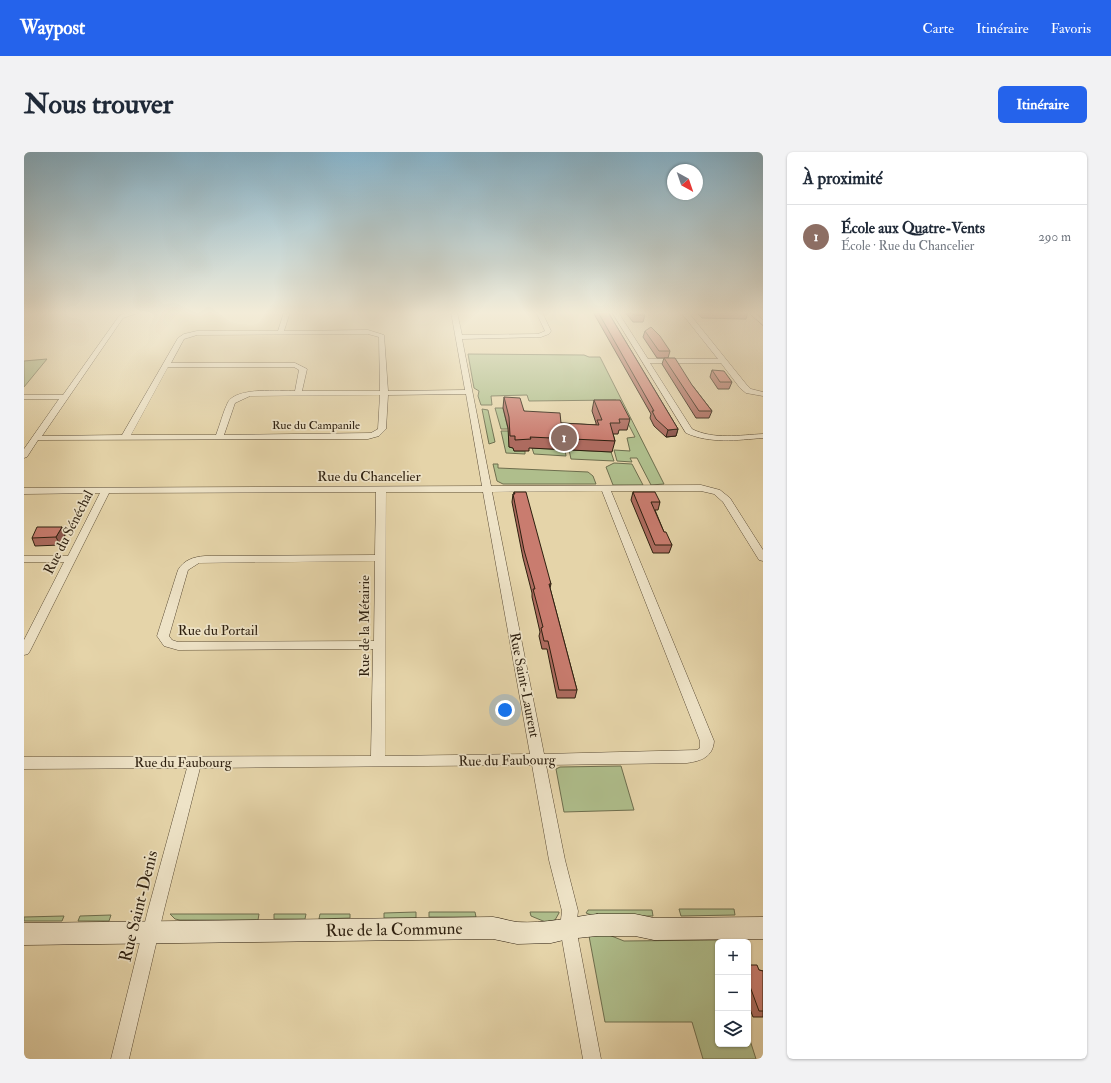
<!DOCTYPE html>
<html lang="fr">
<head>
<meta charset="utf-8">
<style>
	body { margin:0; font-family:"IM FELL Double Pica",serif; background:#f2f2f3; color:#1f2937 }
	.controls { position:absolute; right:12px; bottom:12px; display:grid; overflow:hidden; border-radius:6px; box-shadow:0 1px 3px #0004 }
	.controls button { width:36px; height:36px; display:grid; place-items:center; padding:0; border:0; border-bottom:1px solid #e0e1e3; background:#fff; color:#1f2937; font:20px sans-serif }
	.compass { position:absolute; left:643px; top:12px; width:36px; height:36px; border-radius:50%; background:#fff; box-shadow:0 1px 3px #0004; rotate:140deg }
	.you { position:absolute; left:481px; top:558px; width:14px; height:14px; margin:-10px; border:3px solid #fff; border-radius:50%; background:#1a73e8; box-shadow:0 0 0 6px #1a73e833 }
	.badge { display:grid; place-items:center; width:26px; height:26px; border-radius:50%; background:#2563eb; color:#fff; font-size:13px; font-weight:700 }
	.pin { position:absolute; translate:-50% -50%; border:2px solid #fff; box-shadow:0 1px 4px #0006 }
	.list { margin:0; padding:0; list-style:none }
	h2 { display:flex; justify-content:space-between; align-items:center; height:52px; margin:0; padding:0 16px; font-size:17px }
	h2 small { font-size:13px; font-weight:400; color:#747a83 }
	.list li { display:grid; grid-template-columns:26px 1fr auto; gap:12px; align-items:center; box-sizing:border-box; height:64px; padding:0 16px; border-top:1px solid #e0e1e3 }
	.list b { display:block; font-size:15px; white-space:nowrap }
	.list p { margin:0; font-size:13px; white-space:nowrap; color:#747a83 }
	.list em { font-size:13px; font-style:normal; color:#747a83 }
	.icon { flex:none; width:22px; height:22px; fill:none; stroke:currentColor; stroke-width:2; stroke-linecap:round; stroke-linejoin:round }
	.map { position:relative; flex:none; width:739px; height:907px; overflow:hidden; border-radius:6px }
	header { display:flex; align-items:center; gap:24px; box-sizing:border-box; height:56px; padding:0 20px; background:#2563eb; color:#fff }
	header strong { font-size:19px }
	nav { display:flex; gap:22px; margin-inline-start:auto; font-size:14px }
	.intro { display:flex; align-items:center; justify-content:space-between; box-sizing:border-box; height:96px; padding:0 24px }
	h1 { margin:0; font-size:28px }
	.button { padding:10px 18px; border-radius:6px; background:#2563eb; color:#fff; font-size:14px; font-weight:700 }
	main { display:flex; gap:24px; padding:0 24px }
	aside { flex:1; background:#fff; border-radius:6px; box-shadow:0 1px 3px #0004 }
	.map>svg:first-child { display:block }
	.green { fill:#afbe8c; stroke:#6e6e4e }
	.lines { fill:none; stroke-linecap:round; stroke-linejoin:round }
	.street-casing { stroke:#5b4c36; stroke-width:1 }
	.secondary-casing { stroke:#2d1f0f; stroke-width:1 }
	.street { fill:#eee3c7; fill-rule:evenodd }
	.secondary { fill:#eee3c7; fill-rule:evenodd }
	.wall { fill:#ad6b5f; stroke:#2d1f0f }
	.shaded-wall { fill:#8d574e; stroke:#2d1f0f }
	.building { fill:#c97c6f; stroke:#2d1f0f }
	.labels { text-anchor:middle; stroke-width:3.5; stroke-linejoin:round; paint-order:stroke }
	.far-street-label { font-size:12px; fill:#2d1f0f; stroke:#eee3c7 }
	.street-label { font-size:14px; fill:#2d1f0f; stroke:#eee3c7 }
	.near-street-label { font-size:17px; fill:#2d1f0f; stroke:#eee3c7 }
</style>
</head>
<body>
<header>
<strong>Waypost</strong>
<nav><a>Carte</a><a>Itinéraire</a><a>Favoris</a></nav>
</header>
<div class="intro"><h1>Nous trouver</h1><a class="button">Itinéraire</a></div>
<main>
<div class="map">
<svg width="739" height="907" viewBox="0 0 739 907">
	<rect width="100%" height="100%" fill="#e5d4a9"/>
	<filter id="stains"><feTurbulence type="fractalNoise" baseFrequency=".005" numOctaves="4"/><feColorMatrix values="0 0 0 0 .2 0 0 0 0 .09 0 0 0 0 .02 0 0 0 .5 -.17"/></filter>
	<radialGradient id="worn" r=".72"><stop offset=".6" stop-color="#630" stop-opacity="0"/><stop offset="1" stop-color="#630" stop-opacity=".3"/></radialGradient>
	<g class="green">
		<polygon points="444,202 560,203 565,205 576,205 640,332 627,333 613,306 606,306 608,310 593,309 590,298 606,299 603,286 611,285 592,248 505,249 503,243 467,244 468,253 457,253 454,244 455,239 450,236"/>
		<polygon points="23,207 0,235 0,209"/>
		<polygon points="471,256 479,256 484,277 477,277"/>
		<polygon points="458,257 464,258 471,290 465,292"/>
		<polygon points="477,279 485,279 485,295 489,296 490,299 501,299 501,302 482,301"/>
		<polygon points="508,296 541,298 542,304 510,302"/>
		<polygon points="545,298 587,300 590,309 547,307"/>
		<polygon points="590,311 608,312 619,333 589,333 582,315"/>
		<polygon points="469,312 474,312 474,316 564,320 569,324 572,332 479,332 473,329"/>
		<polygon points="597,614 610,658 540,660 532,617 536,615"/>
		<polygon points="655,757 710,757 711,763 657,764"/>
		<polygon points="564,758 628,758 629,764 570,764 562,761"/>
		<polygon points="392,760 392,766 360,766 360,761"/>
		<polygon points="405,760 451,760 452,765 405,765"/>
		<polygon points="506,760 535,760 535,761 531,768 524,771 507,764"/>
		<polygon points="146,762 235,762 234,768 156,768 151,767"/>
		<polygon points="250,762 282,762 281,767 250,767"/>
		<polygon points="296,762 326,762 326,766 295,767"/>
		<polygon points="87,763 85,769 54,769 56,764"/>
		<polygon points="40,764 38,769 0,769 0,765"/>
		<polygon points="585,783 600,789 694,788 694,892 724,892 724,882 732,907 679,907 668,870 581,870 565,784"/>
	</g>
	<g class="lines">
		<defs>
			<g id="street">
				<path d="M 103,160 L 117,160 L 99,166 L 18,284 L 98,283 L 154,186 L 160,182 L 173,179 L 254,179 L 260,160 L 266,160 L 260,179 L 344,178 L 360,183 L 364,239 L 441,238 L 427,160 L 433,160 L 438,183 L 514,182 L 521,179 L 512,160 L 518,160 L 527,179 L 525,182 L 517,185 L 438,187 L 467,334 L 677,333 L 696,338 L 706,346 L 739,398 L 739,409 L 735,408 L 699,350 L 690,342 L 677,339 L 587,339 L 690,589 C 689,605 677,609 663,611 L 522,613 L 541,708 L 554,759 L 552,776 L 577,907 L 559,907 L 536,776 L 538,759 L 525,708 L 508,613 L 176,616 L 140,758 L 105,907 L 87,907 L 124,758 L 163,616 L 0,617 L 0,605 L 347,604 L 349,497 L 154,498 L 140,494 L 133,484 L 154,418 C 160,408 169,405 181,404 L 351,403 L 352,340 L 85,341 L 6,499 L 4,502 L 0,503 L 0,488 L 40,410 L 0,410 L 0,404 L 44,404 L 76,341 L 0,342 L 0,336 L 458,334 L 442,242 L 364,243 L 362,277 L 355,284 L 344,287 L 14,288 L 3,305 L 0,306 L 0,297 L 35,247 L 0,247 L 0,243 L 39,243 L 95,164 ZM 344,182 L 355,185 L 356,239 L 278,239 L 283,217 L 271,211 L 147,211 L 160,187 L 173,183 ZM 144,215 L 270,215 L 275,218 L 271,239 C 256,239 213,235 204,250 C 199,260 196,273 192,283 L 107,283 ZM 356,243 L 354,277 L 347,281 L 200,283 L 211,251 L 226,244 ZM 578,339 L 676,589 L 676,596 L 673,598 L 520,602 L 468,340 ZM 362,340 L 459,340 L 506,602 L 361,604 ZM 351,409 L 350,489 L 154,490 L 148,488 L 145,484 L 164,418 L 175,411 Z"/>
				<path d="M 588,160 L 594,160 L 624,207 L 694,207 L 659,163 L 658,160 L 664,160 L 722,232 L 727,237 L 739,240 L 739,244 L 722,241 L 716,236 L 697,211 L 626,211 L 668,277 C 690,288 716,283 739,282 L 739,286 C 713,288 686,292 662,281 Z"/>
				<polygon points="724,160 730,160 739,168 739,173"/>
			</g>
			<path id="secondary" d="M 573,762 L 611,762 L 630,766 L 739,765 L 739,787 L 630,788 L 611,784 L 573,784 L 544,787 L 527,791 L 493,792 L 469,787 L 0,793 L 0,771 L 469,765 C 477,766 485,769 493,770 C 520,772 547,765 573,762 Z"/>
		</defs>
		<use href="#street" class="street-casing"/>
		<use href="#secondary" class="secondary-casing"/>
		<use href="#street" class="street"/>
		<use href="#secondary" class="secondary"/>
	</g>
	<g class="wall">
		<polygon points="569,160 584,160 654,277 652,284 642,285 630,274 626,266 627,262"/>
		<polygon points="601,160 618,160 621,163 619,170 609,170"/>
		<polygon points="672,160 724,160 722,167 678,166"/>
		<polygon points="621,179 646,199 644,206 633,206 619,185"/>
		<polygon points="640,206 668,233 688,259 685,266 672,266 638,212"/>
		<polygon points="688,218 708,230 705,237 694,237 686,225"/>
		<polygon points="480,245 500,259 537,271 572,273 572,271 568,259 570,248 606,267 603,278 595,278 594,282 589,282 591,289 588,300 505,296 505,299 490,299 489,296 485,295 484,276 479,256"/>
		<polygon points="490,340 527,432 526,436 553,538 551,546 533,546 523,497 518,497 515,484 516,480 508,445 508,441 499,406 488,350 489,342 490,342"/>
		<polygon points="609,340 636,350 634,358 631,358 640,380 648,393 645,401 629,401 607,348"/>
		<polygon points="38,375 41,383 36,393 11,394 8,386"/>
		<polygon points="724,813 735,818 739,819 739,865 729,865 724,852"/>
	</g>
	<g class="shaded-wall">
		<polygon points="654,277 652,284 642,285 644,278"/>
		<polygon points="38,375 41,383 36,393 32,385"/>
	</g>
	<g class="building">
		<polygon points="574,160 584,160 654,277 644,278 632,267 628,259 630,259"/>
		<polygon points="607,160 618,160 621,163 610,163"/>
		<polygon points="627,175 636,184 646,199 635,199 621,179"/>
		<polygon points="640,206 651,206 668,233 688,259 675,259"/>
		<polygon points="688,218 700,219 708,230 696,230"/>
		<polygon points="480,245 496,246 500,259 536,261 537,271 575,273 573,268 578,268 570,248 596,248 606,267 595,267 596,271 586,271 591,289 506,285 507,287 491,288 491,284 486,284 485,265"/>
		<polygon points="490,340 502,340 527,432 525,432 553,538 535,538 524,489 520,489 517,476 519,475 509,437 511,437 500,398 489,342 491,342"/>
		<polygon points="609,340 631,340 636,350 627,350 640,380 642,380 648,393 631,393"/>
		<polygon points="13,375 38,375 32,385 8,386"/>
		<polygon points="724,813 733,813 735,818 739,819 739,859 735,859 724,829"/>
	</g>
	<linearGradient id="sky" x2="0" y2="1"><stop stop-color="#87b6cf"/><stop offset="0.56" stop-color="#f3ecd8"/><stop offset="1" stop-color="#f3ecd8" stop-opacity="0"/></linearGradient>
	<rect width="739" height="287" fill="url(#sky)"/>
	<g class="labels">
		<g class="far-street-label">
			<text x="292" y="277">Rue du Campanile</text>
		</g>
		<g class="street-label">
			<text x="345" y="329">Rue du Chancelier</text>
			<text transform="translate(44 380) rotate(-63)" y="5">Rue du Sénéchal</text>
			<text transform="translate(340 474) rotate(-90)" y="5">Rue de la Métairie</text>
			<text x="194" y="483">Rue du Portail</text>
			<text transform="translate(501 533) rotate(79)" y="5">Rue Saint-Laurent</text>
			<text transform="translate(483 608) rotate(-1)" y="5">Rue du Faubourg</text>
			<text x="159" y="615">Rue du Faubourg</text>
		</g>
		<g class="near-street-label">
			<text transform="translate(114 754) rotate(-76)" y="6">Rue Saint-Denis</text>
			<text transform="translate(370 777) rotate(-1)" y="6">Rue de la Commune</text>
		</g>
	</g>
	<rect width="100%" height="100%" filter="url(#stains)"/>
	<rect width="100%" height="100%" fill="url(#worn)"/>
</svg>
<div class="controls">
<button>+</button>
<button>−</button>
<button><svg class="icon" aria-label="layers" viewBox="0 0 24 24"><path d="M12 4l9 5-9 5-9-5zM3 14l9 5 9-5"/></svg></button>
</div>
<svg class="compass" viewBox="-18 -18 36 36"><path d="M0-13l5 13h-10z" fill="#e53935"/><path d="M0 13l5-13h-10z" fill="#747a83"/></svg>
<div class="you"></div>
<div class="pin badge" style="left:540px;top:286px;background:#8d6e63">1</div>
</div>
<aside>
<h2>À proximité<small></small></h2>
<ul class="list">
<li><span class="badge" style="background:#8d6e63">1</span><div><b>École aux Quatre-Vents</b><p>École · Rue du Chancelier</p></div><em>290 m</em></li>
</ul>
</aside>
</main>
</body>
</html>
